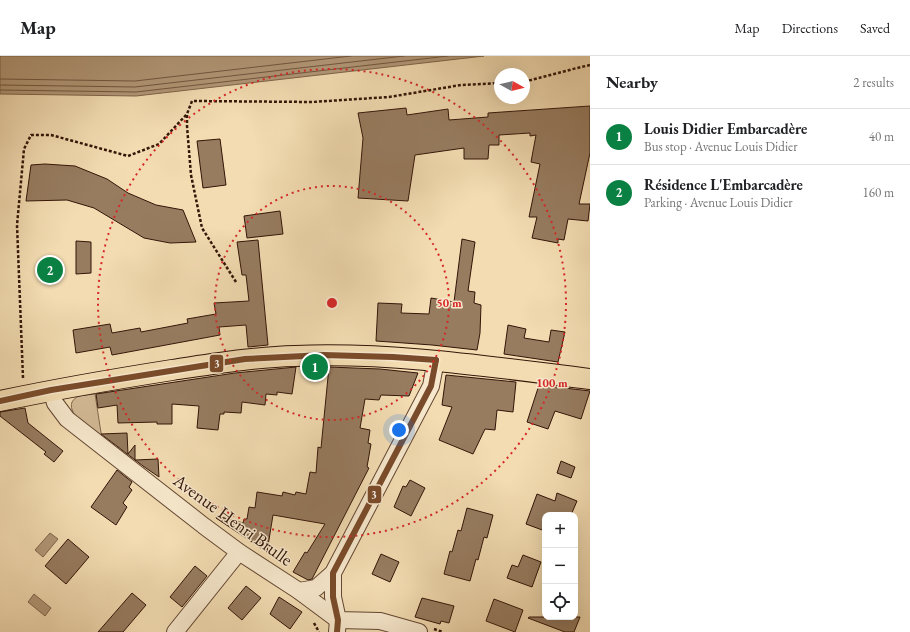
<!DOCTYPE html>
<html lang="en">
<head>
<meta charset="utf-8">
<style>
	body { margin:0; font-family:"EB Garamond",serif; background:#f6f6f6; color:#202124 }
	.controls { position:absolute; right:12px; bottom:12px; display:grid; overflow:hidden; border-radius:8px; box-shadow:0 4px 16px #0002 }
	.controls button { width:36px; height:36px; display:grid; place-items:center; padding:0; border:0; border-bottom:1px solid #e0e0e0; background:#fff; color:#202124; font:20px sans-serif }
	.compass { position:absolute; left:494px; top:12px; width:36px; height:36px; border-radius:50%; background:#fff; box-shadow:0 4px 16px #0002; rotate:98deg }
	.you { position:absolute; left:399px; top:374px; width:14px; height:14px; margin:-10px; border:3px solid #fff; border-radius:50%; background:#1a73e8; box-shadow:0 0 0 6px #1a73e833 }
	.badge { display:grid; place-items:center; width:26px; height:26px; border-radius:50%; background:#0b8043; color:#fff; font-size:13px; font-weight:700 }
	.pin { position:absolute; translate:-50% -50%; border:2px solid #fff; box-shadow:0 1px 4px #0006 }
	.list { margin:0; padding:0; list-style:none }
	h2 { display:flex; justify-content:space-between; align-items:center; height:52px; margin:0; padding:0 16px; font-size:17px }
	h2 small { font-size:13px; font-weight:400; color:#757577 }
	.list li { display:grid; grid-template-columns:26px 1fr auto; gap:12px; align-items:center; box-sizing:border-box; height:56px; padding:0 16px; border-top:1px solid #e0e0e0 }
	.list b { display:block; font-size:15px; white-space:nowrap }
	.list p { margin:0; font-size:13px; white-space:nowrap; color:#757577 }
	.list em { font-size:13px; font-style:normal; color:#757577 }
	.icon { flex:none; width:22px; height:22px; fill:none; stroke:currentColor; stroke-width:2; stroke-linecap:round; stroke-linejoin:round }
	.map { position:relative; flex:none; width:590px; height:576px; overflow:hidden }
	header { display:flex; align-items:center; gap:24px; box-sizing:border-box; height:56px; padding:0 20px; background:#fff; border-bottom:1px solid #e0e0e0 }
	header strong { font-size:19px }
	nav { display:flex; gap:22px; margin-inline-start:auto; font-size:14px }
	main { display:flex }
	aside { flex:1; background:#fff }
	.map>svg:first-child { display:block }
	.green { fill:#d2ba95; stroke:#82684e }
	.water { fill:#b29878; stroke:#7f644b }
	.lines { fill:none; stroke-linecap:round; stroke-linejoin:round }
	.shore { stroke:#725640; stroke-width:1 }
	.building { fill:#977c60; stroke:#331508 }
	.minor-casing { stroke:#634732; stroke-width:18 }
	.major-casing { stroke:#331508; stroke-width:22 }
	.path { stroke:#331508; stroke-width:2.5; stroke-dasharray:3 2; stroke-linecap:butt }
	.minor { stroke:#f7e8cd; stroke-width:16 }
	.major { stroke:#f3dcb2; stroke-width:20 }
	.bus-1-casing { stroke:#f7e8cd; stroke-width:9 }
	.bus-1 { stroke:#7a4b2a; stroke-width:6 }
	.ring { fill:none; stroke:#d62828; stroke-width:2; stroke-dasharray:2 4 }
	.labels { text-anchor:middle; stroke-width:3; stroke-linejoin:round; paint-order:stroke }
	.street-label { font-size:18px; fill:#331508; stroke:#f7e8cd }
	.centre { fill:#d62828; stroke:#f7e8cd; stroke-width:2 }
	.ring-label { font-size:12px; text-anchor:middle; font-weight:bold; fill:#d62828; stroke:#f7e8cd; stroke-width:3; stroke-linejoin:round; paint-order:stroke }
	.line-badge { stroke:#f7e8cd; stroke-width:1.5 }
	.badge-label { font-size:11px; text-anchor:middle; font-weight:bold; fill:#fff }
</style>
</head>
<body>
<header>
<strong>Map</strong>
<nav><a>Map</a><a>Directions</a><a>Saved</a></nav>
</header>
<main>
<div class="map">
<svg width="590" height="576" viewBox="0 0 590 576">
	<rect width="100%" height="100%" fill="#f3dcb2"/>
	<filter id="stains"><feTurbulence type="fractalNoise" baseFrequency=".005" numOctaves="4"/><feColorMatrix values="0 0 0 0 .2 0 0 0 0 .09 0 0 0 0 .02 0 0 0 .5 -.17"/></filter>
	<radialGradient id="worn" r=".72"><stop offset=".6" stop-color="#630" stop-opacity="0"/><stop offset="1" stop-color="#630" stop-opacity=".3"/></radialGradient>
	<path class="green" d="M 95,338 L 102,383 C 93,375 67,360 72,346 C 74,343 76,341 79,340 C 84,339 90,339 95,338 Z"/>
	<g class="water">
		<polygon points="0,0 484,0 136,40 0,38"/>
		<polygon points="50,477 58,483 43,501 35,494"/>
		<polygon points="34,538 51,552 45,560 28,546"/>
	</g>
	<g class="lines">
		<g class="shore">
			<polyline points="0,23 135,25 351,0"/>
			<polyline points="0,29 135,31 404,0"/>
			<polyline points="0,34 136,36 448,0"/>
		</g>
	</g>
	<g class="building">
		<polygon points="590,50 590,97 579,148 590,148 588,165 568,163 564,184 558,183 558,187 532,182 537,161 529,161 540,108 531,106 536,79 530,80 530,77 499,79 499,89 489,89 488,103 464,103 464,92 415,99 408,145 358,142 363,82 358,57 406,52 407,59 448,53 449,64 488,61 488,57"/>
		<polygon points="220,83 226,129 203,132 197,85"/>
		<polygon points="45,108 75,110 107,123 128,137 156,149 183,154 196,186 170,187 144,182 94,152 67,144 26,145 31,109"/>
		<polygon points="280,155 283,178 247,182 244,160"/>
		<polygon points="462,183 475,186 468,235 475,236 474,247 481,249 480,277 477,294 432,289 376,285 378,247 402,248 401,257 429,258 431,242 454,246"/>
		<polygon points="258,184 268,289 248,291 246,269 219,271 220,279 112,299 110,291 76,297 73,274 110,268 112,277 140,272 141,276 188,267 187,263 216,258 214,247 249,245 246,219 242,219 237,186"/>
		<polygon points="76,185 91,186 91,217 76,218"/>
		<polygon points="508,269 526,273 524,282 549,286 551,274 565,276 558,306 504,298"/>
		<polygon points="296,311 292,338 277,336 277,339 266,338 265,349 242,346 241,357 224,356 224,358 220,358 218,374 197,372 199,350 172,348 172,368 157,368 157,366 118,367 117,349 98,352 96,338 235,317"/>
		<polygon points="329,311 380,313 418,317 409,340 381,339 379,344 365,343 360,372 370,374 368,387 371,388 367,411 369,412 312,523 308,524 293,516 305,496 307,497 325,468 273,459 267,496 216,462 217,460 243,467 244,463 247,463 249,451 255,452 257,436 282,440 283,436 295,439 296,436 306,438 310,416 316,417 318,391 321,392"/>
		<polygon points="446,319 516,326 513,356 497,354 495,374 485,373 473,398 439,384 452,351 442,349"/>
		<polygon points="539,329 590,335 581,363 555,355 548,373 527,366"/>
		<polygon points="25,352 28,367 63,395 54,406 44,398 46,396 0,360 0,356"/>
		<polygon points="127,377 128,398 135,389 135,404 158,403 159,421 143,410 101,378"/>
		<polygon points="561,405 575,411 571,422 557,417"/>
		<polygon points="117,414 132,426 129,431 132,434 123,447 127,451 116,469 91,451"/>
		<polygon points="410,424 425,432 411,460 394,451 403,430 406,431"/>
		<polygon points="557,437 577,445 571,459 545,459 545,475 526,468 537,438 555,445"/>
		<polygon points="467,452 493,459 487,482 484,481 478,504 476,503 470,525 444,518 450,495 452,496 458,474 461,475"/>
		<polygon points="68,483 89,501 66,528 45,510"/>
		<polygon points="381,498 399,506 390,526 372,518"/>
		<polygon points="523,499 541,506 532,531 507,522 512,509 518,511"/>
		<polygon points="195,510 207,520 182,551 170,541"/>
		<polygon points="246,530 261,542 242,564 228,552"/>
		<polygon points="132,537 146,549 123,576 98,576"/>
		<polygon points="279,541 302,556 290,573 270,558"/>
		<polygon points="422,542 454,550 449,567 441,565 440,568 415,561"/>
		<polygon points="494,543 523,554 515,576 486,565"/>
		<polygon points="529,561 580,561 574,576 565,576 528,562"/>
	</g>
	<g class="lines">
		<defs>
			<g id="minor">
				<polyline points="51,334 55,347 67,363 204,470 239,496 299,535 338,564 380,565 419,576"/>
				<polyline points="333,517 333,541 338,564 337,576"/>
				<polyline points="299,535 316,532 333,517 431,330 436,304"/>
				<polyline points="175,576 239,496"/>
			</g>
			<path id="major" d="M 0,345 C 57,333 115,323 172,314 C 213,308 254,301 295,300 C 394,296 492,311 590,323"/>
		</defs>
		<use href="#minor" class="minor-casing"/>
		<use href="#major" class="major-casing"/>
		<g class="path">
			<polyline points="524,25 531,24 577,12 590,9"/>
			<polyline points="236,226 202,172 191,119 187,70 187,58 192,45 312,46 389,41 461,29 500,27"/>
			<polyline points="23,322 17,169 24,93 31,79 51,79 128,100 159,88 187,58"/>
			<polyline points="314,567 319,576"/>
			<polyline points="434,573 443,576"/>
		</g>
		<use href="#minor" class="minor"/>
		<use href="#major" class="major"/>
		<defs>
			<g id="bus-1">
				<polyline points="0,345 51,334 245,303 324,299 393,301 436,304"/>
				<polyline points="337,576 338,564 333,541 333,517 431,330 436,304"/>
			</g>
		</defs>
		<use href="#bus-1" class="bus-1-casing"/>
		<use href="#bus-1" class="bus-1"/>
	</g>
	<g class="ring">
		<circle cx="332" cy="247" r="117"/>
		<circle cx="332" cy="247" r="234"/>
	</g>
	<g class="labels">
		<g class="street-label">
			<text transform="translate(233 464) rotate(36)" y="6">Avenue Henri Brulle</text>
		</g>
	</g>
	<circle cx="332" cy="247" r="6" class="centre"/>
	<g class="ring-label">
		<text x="449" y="251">50 m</text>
		<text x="552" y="331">100 m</text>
	</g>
	<g class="line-badge">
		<rect x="209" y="298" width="15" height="19" rx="4" fill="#7a4b2a"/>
		<rect x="367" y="429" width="15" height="19" rx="4" fill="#7a4b2a"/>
	</g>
	<g class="badge-label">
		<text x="217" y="311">3</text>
		<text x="374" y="442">3</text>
	</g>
	<rect width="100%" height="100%" filter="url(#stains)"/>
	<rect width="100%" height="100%" fill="url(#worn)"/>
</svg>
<div class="controls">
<button>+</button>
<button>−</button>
<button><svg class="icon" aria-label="locate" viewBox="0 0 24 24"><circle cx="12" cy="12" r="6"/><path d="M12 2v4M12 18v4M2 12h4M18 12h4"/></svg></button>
</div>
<svg class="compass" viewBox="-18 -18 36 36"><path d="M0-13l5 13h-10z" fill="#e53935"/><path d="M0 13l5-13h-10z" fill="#757577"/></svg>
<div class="you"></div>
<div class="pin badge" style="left:315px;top:311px">1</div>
<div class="pin badge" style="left:50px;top:214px">2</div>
</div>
<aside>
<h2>Nearby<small>2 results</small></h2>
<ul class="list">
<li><span class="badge">1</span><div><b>Louis Didier Embarcadère</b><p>Bus stop · Avenue Louis Didier</p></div><em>40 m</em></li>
<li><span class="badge">2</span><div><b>Résidence L'Embarcadère</b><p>Parking · Avenue Louis Didier</p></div><em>160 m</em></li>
</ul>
</aside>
</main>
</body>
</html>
